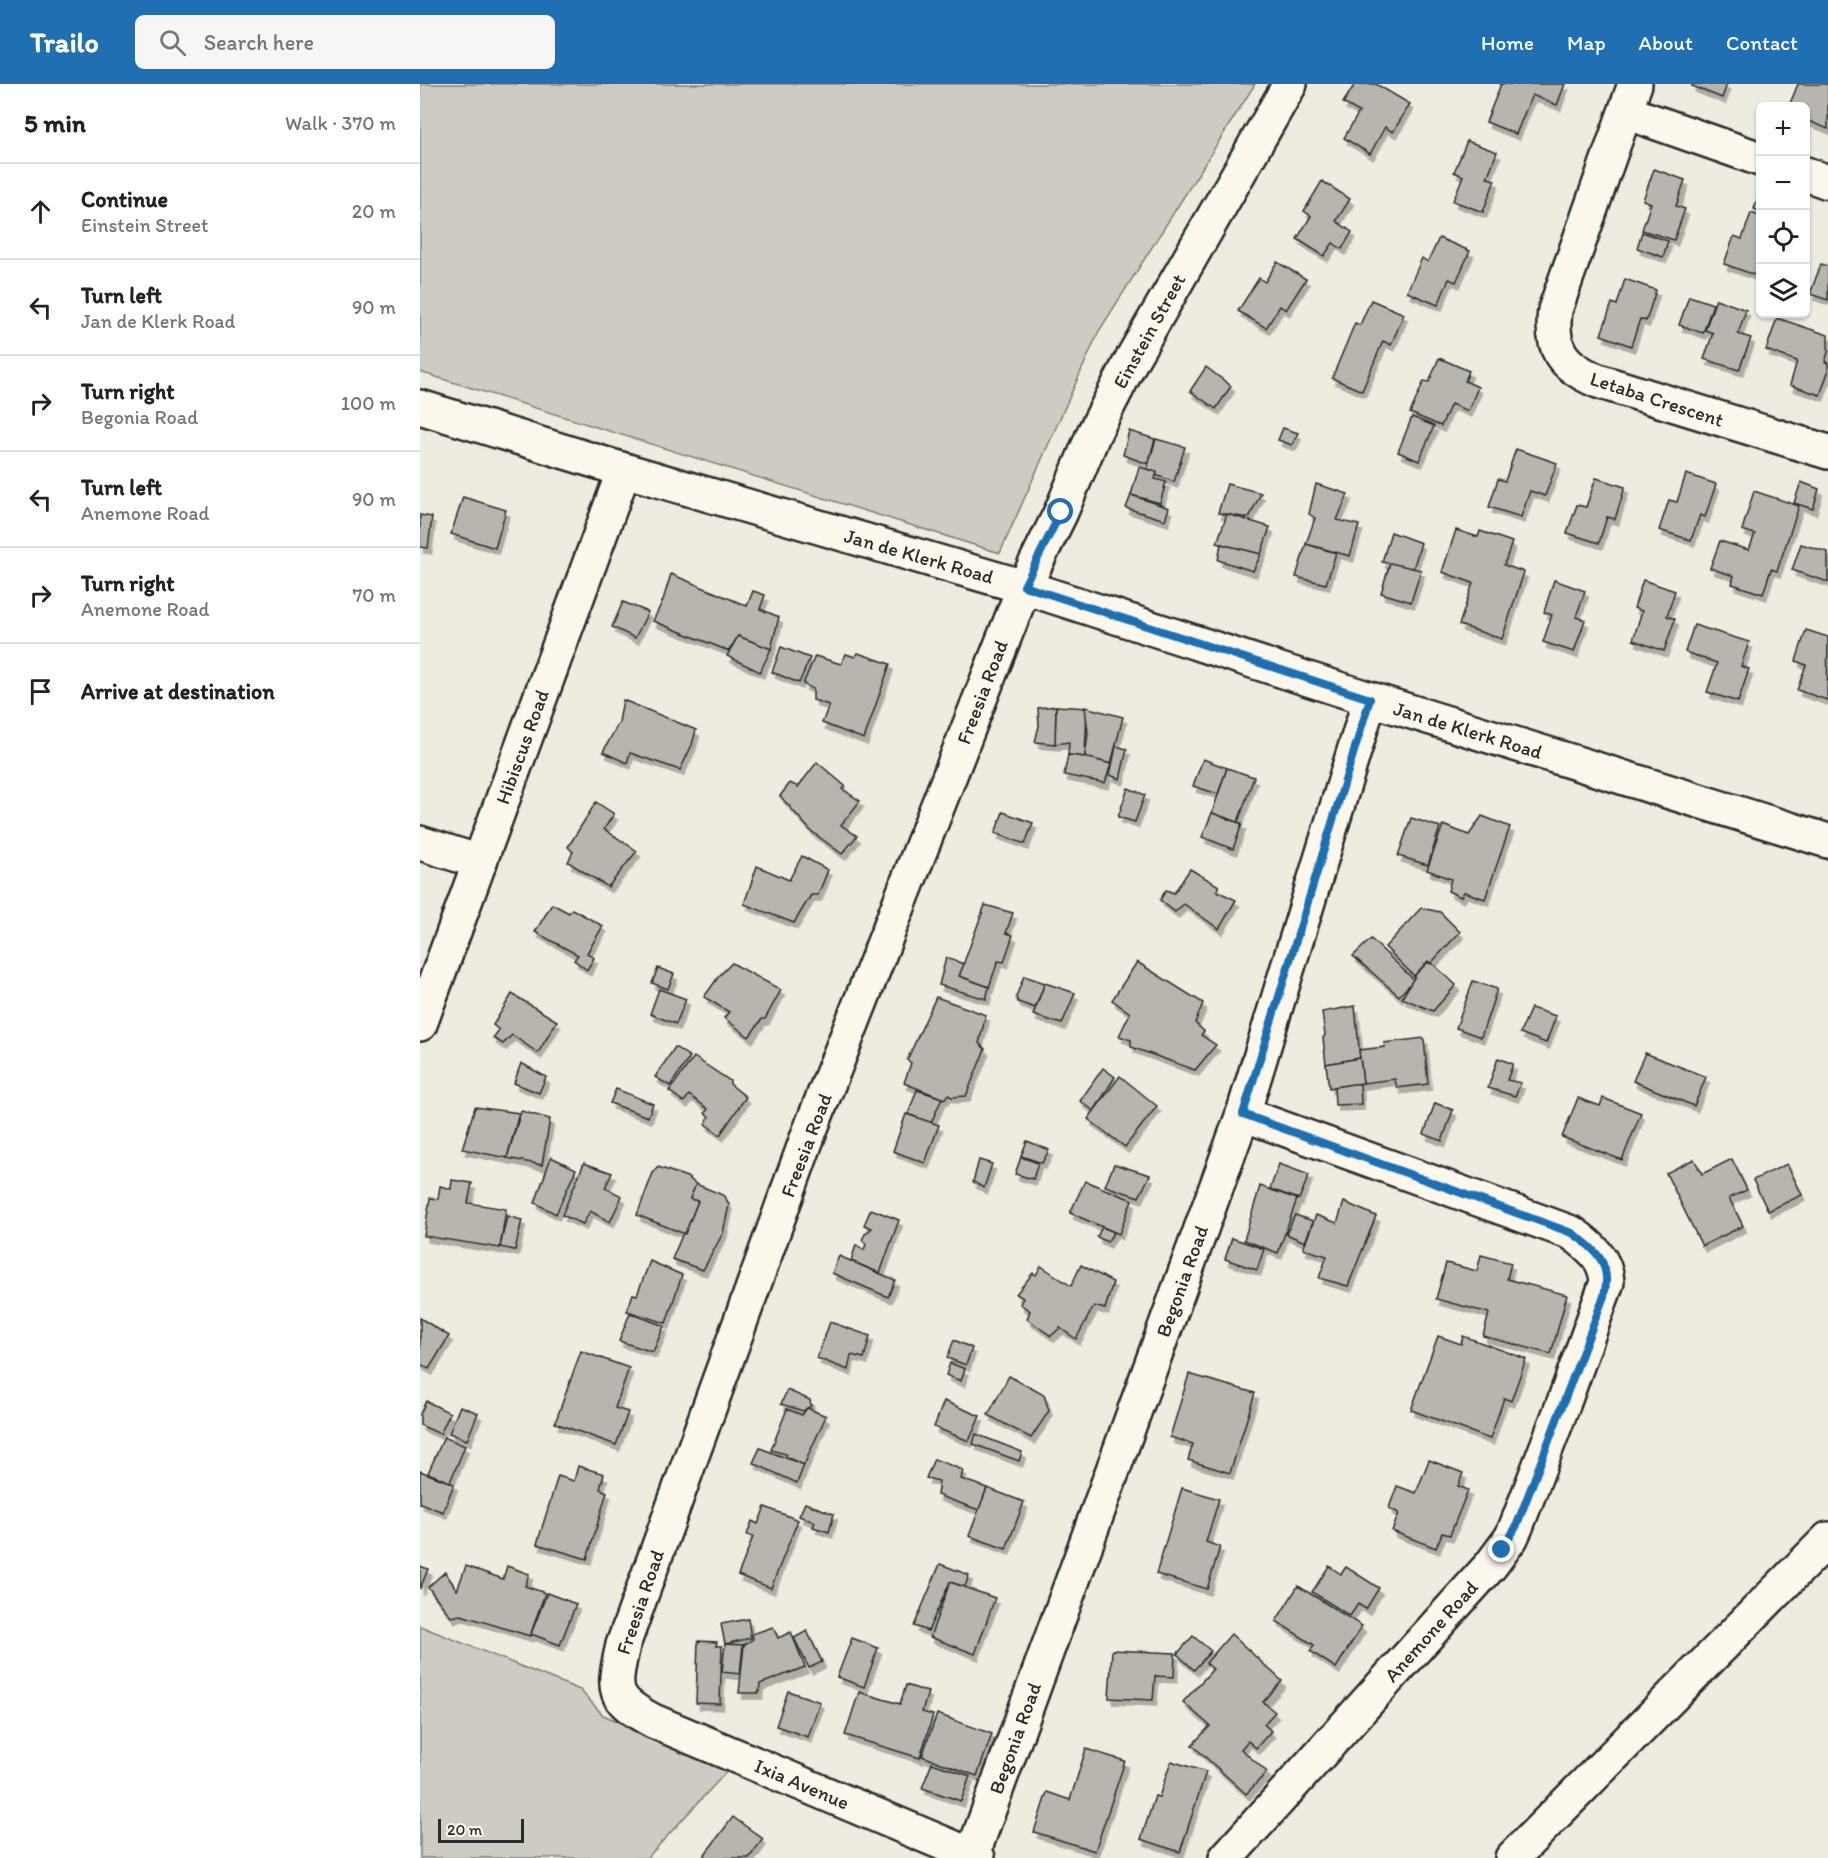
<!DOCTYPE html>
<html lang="en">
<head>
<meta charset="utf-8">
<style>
	body { margin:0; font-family:Itim,sans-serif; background:#f6f6f6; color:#222 }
	.controls { position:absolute; right:18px; top:18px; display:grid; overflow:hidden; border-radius:9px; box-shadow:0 2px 4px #0004 }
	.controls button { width:54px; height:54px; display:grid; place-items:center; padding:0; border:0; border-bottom:2px solid #e0e0e0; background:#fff; color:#222; font:30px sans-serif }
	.scale { position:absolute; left:18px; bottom:15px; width:86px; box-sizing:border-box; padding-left:6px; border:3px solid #2b2b2b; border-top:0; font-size:16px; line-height:21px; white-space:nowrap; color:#2b2b2b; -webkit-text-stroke:4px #fbf7ec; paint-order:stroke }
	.stop { position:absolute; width:18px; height:18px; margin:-14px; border:4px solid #1f6fb2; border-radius:50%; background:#fff }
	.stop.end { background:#1f6fb2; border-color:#fff; box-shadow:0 2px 6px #0008 }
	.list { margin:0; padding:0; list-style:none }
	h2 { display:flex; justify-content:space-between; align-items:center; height:78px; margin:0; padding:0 24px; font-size:26px }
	h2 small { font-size:20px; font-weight:400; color:#767676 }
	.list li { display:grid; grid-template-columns:39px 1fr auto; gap:18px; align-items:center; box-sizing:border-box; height:96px; padding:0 24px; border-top:2px solid #e0e0e0 }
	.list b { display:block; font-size:22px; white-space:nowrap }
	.list p { margin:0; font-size:20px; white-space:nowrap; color:#767676 }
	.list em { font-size:20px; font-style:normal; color:#767676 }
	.icon { flex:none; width:33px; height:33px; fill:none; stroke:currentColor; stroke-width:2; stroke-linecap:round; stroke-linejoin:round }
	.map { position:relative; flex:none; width:1408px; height:1774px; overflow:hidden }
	header { display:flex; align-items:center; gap:36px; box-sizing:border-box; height:84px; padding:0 30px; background:#1f6fb2; color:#fff }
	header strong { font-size:28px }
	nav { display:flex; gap:33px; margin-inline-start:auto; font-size:21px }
	.search { width:420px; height:54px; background:#f6f6f6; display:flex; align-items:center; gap:15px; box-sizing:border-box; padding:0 21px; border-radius:9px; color:#767676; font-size:22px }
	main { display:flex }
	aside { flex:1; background:#fff }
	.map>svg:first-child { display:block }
	.green { fill:#cecbc2; stroke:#7c7b76; stroke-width:1.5 }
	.building { fill:#b8b5ae; stroke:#2b2b2b; stroke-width:1.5; filter:url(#shadow) }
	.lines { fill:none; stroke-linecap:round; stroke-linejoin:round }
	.minor-casing { stroke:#2b2b2b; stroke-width:38 }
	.minor { stroke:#fbf7ec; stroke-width:33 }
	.route { stroke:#1f6fb2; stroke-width:8 }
	.labels { text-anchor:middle; stroke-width:4.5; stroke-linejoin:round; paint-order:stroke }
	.street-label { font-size:20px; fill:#2b2b2b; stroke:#fbf7ec }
</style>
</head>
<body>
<header>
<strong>Trailo</strong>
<div class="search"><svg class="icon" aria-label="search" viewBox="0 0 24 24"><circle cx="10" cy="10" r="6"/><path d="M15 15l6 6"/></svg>Search here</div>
<nav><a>Home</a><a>Map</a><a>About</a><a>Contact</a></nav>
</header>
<main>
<aside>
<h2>5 min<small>Walk · 370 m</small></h2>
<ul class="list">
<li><svg class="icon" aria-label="ahead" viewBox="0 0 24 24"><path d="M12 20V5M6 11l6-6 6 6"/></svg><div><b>Continue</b><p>Einstein Street</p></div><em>20 m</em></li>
<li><svg class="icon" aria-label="left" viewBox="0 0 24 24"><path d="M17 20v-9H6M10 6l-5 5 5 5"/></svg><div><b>Turn left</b><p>Jan de Klerk Road</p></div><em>90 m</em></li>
<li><svg class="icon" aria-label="right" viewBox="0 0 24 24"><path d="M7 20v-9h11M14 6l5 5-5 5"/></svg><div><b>Turn right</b><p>Begonia Road</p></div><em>100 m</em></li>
<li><svg class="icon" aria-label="left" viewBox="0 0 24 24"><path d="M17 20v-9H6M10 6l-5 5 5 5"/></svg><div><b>Turn left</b><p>Anemone Road</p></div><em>90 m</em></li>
<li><svg class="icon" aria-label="right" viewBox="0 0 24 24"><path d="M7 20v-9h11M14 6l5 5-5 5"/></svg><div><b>Turn right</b><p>Anemone Road</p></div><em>70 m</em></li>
<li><svg class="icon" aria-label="arrive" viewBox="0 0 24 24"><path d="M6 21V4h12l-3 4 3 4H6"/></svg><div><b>Arrive at destination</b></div></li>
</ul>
</aside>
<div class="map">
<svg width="1408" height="1774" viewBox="0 0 1408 1774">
	<defs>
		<filter id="shadow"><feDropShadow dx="3.5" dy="6" stdDeviation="0" flood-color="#0004"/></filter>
	</defs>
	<rect width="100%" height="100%" fill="#eeebe0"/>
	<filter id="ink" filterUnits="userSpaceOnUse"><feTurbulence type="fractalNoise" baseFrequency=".0167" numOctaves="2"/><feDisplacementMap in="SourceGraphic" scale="12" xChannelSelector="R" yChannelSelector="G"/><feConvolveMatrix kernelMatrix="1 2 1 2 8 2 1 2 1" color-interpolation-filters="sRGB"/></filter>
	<g filter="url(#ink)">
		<g class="green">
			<polygon points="0,0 835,0 679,247 580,469 0,288"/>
			<polygon points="0,1542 160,1606 183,1631 310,1684 227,1774 0,1774"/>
		</g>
		<g class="building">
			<polygon points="935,0 956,0 990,20 973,48 965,43 950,70 924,54 939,28 923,19"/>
			<polygon points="1081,0 1145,0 1137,21 1112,11 1096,50 1066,38"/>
			<polygon points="1272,0 1307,0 1302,14 1272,2"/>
			<polygon points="1378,0 1408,0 1408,45 1386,36 1386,22 1369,22"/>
			<polygon points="1047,57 1077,68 1067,94 1075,96 1063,128 1033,117 1043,92 1034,88"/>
			<polygon points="1234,85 1265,96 1256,122 1265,125 1254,156 1222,146 1231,119 1223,116"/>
			<polygon points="902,97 930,115 916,137 932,148 922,165 913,159 904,172 877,155 891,132 884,127"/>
			<polygon points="1340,108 1340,128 1334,125"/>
			<polygon points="1331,129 1340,132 1340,193 1304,180 1314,152 1322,155"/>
			<polygon points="1222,148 1248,157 1243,173 1217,164"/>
			<polygon points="1019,154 1050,167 1036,198 1029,195 1018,221 987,208 1002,174 1008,178"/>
			<polygon points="857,178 886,195 866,226 860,222 846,244 818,227 839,194 845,198"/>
			<polygon points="1401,180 1408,182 1408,216 1390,210"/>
			<polygon points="1205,195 1236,206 1226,237 1220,235 1211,262 1181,251 1192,219 1197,221"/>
			<polygon points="1269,212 1293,220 1283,249 1259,241"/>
			<polygon points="1296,215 1326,226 1318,250 1331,254 1319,286 1284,275 1293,249 1285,246"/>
			<polygon points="951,216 984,230 971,261 963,257 942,307 912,294 935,239 940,241"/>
			<polygon points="1357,234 1408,251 1408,268 1405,278 1408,279 1408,288 1400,311 1370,301 1377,277 1346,266"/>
			<polygon points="1019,274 1049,287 1045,297 1058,303 1048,327 1031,320 1021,342 990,329 1004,297 1009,298"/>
			<polygon points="786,283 811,302 796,325 770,307"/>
			<polygon points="992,333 1014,342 999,377 978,368"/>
			<polygon points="863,344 878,349 872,361 858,356"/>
			<polygon points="709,347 735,355 728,380 703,371"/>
			<polygon points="736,355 765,363 754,398 736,391 737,388 727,385"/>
			<polygon points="1096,365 1137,379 1125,412 1110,407 1101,433 1069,423 1078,395 1085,397"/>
			<polygon points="719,383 737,388 735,395 746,398 740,419 711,411"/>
			<polygon points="1266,390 1296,400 1285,433 1280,431 1271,456 1239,446 1249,416 1257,418"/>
			<polygon points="1176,394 1205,403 1195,435 1187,433 1179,459 1147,449 1157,421 1166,423"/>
			<polygon points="1381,398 1399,405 1393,425 1374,419"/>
			<polygon points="807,400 841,409 829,434 798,429"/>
			<polygon points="896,400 928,410 917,436 939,441 930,472 886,460 895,434 889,430"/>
			<polygon points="1334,407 1379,422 1357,487 1351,485 1343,510 1312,500 1314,492 1290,484 1300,457 1329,466 1335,450 1322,446"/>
			<polygon points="711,411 749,424 745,436 706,424"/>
			<polygon points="43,413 86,426 75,464 31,450"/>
			<polygon points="807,430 850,443 841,470 797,459"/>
			<polygon points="0,431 12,433 8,464 0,463"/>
			<polygon points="1036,446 1058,453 1060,447 1092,458 1084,481 1104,488 1082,555 1039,541 1053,499 1022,488"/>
			<polygon points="971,448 1001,459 993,485 962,478"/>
			<polygon points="801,460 841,470 833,487 798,476"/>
			<polygon points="886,460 916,469 906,500 876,493"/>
			<polygon points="1381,460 1408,468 1408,498 1372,486"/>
			<polygon points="970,479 1001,486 991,518 961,509"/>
			<polygon points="251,490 327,522 333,507 345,511 340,525 359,533 351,565 318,552 309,567 233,537 243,516"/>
			<polygon points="1134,496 1165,507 1156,533 1165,536 1154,568 1123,558 1132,531 1124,528"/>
			<polygon points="1223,496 1255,507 1247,532 1255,535 1244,567 1213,556 1222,527 1214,524"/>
			<polygon points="203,518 228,528 215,554 192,543"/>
			<polygon points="1274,541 1329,558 1321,582 1329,585 1318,618 1287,608 1297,579 1265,568"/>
			<polygon points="1386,546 1408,553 1407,616 1377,606 1386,581 1376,577"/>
			<polygon points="318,552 351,565 340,588 307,572"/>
			<polygon points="361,563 390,574 379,599 352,588"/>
			<polygon points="438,569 470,580 444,655 402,639 409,621 393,616 393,605 383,600 395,572 421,580 426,570 435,573"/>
			<polygon points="203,616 276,646 272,661 260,686 210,669 207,679 183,668 199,638"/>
			<polygon points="636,622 667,624 665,673 648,671 649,658 635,660"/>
			<polygon points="636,622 635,660 615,658 619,642 618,624"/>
			<polygon points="665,623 703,633 691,680 665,673 668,649"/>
			<polygon points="696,662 707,665 700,695 690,691"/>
			<polygon points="648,671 665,673 691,680 685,699 644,691"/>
			<polygon points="783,675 807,684 798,710 773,702"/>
			<polygon points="397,678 425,702 422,705 440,717 421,741 437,752 422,770 391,747 360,712 370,699 378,703"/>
			<polygon points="807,684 834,693 818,738 792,729"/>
			<polygon points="708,704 725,711 715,738 698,733"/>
			<polygon points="176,718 194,730 184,745 217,767 188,803 148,778 153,768 148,763"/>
			<polygon points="583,728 613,739 605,760 575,749"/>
			<polygon points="792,729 822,740 813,765 782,753"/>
			<polygon points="1062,732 1090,743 1065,815 1044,808 1041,813 1028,807 1031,795 1007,786 1023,741 1049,751"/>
			<polygon points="991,734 1020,743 1008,781 978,772"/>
			<polygon points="382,772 408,786 398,811 391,811 374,839 324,820 337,782 369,796"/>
			<polygon points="770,785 799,802 797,807 816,816 799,845 764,820 755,828 740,816 746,806 754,809"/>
			<polygon points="132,820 149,829 152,825 183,842 167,869 174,874 167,886 154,876 158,871 115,848"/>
			<polygon points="565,821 593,829 586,849 593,851 584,878 578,877 569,903 539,892"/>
			<polygon points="1001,824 1020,828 1040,848 1011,879 1008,877 994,892 965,863"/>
			<polygon points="951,855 994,896 979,912 933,872"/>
			<polygon points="526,874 544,880 539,892 569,903 566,915 519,901"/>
			<polygon points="717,878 783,919 775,939 784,947 781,951 796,961 775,986 711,963 711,956 699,952 710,929 692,916"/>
			<polygon points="312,879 361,906 345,935 342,935 329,953 304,934 309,928 284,913 299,892"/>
			<polygon points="1007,879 1013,880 1036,901 1013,927 982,914 996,890"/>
			<polygon points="238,884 254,890 248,905 232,899"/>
			<polygon points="604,892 625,899 615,924 598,918 596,913"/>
			<polygon points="1053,897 1077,905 1061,953 1036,944"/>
			<polygon points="625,899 655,909 642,940 613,931"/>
			<polygon points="239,905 266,915 256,940 230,930"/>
			<polygon points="92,910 137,937 118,969 92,951 83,960 73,954 79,946 73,941"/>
			<polygon points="516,913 566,931 559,959 565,965 546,1012 532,1013 528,1011 524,1015 484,999 491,979 487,976"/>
			<polygon points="935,922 940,974 906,980 903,954 905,951 902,928"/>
			<polygon points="1111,924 1136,932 1126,959 1100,949"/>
			<polygon points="1004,954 1008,1000 977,1004 975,995 943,999 939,966 965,963 964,959"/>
			<polygon points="255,963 270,973 250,1002 235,993"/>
			<polygon points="1225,969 1286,993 1274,1022 1213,997"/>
			<polygon points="274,973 310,997 310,1000 326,1013 300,1051 285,1040 289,1033 285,1029 288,1025 269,1011 264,1018 249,1007"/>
			<polygon points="940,974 943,999 909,1004 906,980"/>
			<polygon points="1078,974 1093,980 1087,996 1101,999 1095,1012 1068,1004"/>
			<polygon points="101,979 126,993 119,1009 94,999"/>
			<polygon points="683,984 695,993 674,1027 660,1017"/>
			<polygon points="700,992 737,1022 705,1063 668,1035"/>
			<polygon points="933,1000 940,1000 941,1020 915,1021 914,1003"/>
			<polygon points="196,1005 233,1020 228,1033 190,1019"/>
			<polygon points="497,1006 522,1014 511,1039 488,1030"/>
			<polygon points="1158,1014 1180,1022 1183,1014 1221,1029 1202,1076 1142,1053"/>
			<polygon points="1015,1019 1033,1026 1022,1057 1004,1050"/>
			<polygon points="55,1023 99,1029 87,1074 42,1065"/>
			<polygon points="101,1027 130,1035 122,1081 87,1074"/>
			<polygon points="486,1030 519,1041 505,1079 473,1067"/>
			<polygon points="607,1057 629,1066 622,1079 601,1072"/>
			<polygon points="131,1073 156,1085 136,1130 115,1119"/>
			<polygon points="601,1073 618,1079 613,1095 595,1090"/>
			<polygon points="1274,1075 1282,1090 1312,1075 1327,1106 1309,1114 1323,1142 1282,1162 1246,1089"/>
			<polygon points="559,1076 572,1080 564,1104 553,1098"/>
			<polygon points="164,1079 192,1089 185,1104 202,1112 190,1138 170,1127 163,1140 142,1131"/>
			<polygon points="694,1080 730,1091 719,1113 685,1102"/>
			<polygon points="859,1080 889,1091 879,1115 850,1105"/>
			<polygon points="1367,1080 1382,1111 1348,1127 1333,1096"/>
			<polygon points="238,1083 267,1093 276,1100 270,1115 278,1117 265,1150 217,1131 233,1089"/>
			<polygon points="32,1096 52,1099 48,1119 86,1125 80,1164 4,1152 10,1114 18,1115 20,1102 31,1105"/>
			<polygon points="665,1097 712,1116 699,1150 650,1129"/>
			<polygon points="276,1100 305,1112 309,1121 303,1149 283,1186 252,1175 263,1149 265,1150 278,1117 270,1115"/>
			<polygon points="840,1102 877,1115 858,1169 824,1156"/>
			<polygon points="924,1118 956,1132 928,1202 899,1194 907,1172 883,1165 896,1131 917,1139"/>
			<polygon points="451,1125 479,1136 460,1189 431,1177 436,1161 444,1166 446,1160 442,1156 445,1150 452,1144 444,1141"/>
			<polygon points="875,1131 893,1137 885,1158 866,1150"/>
			<polygon points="87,1132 102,1136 95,1166 80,1163"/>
			<polygon points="682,1143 694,1148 687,1158 677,1153"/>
			<polygon points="812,1154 844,1165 837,1186 805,1175"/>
			<polygon points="1061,1171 1091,1179 1087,1195 1147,1211 1131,1270 1063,1252 1069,1229 1016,1215 1026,1179 1057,1187"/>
			<polygon points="419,1172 475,1196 468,1213 412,1189"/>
			<polygon points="230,1177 262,1191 246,1239 207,1227 213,1210 217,1211"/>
			<polygon points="661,1181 693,1198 685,1225 674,1222 656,1255 640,1244 631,1252 607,1235 610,1227 600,1220 603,1214 596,1210 613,1189 616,1191 621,1182 651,1202"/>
			<polygon points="210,1229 244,1242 233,1268 199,1257"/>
			<polygon points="0,1234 29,1252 9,1285 0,1280"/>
			<polygon points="410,1238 450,1252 444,1274 431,1271 428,1286 397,1274"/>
			<polygon points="1018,1252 1041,1260 1043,1252 1106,1275 1091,1317 1084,1314 1070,1355 991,1326"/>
			<polygon points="534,1256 552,1264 546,1281 527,1274"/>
			<polygon points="161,1267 209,1284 195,1324 208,1328 196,1361 135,1339"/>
			<polygon points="530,1279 545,1285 541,1297 526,1291"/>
			<polygon points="769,1290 835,1309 810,1389 768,1376 773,1360 750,1353"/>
			<polygon points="589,1292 624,1311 629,1327 611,1354 568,1331"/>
			<polygon points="367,1306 390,1316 391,1322 383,1327 361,1320"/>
			<polygon points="6,1317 30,1329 20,1350 0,1341 0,1330"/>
			<polygon points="524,1317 560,1332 549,1357 514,1343"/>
			<polygon points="40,1322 58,1329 47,1356 29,1349"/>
			<polygon points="387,1324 406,1332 384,1381 366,1373 366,1370 351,1366 367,1325 382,1331"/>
			<polygon points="556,1350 602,1368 599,1377 553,1360"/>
			<polygon points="24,1353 45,1362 30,1398 8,1389"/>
			<polygon points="340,1364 384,1381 377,1399 333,1379"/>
			<polygon points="514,1375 543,1386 541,1395 567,1404 559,1426 517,1411 519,1397 506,1394"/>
			<polygon points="1009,1376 1043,1389 1038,1402 1048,1406 1030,1451 1022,1449 1016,1464 972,1447 979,1429 969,1424 977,1402 996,1409"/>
			<polygon points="158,1382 184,1390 180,1405 187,1408 167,1475 117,1460 138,1392 154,1397"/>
			<polygon points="0,1387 34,1400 23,1428 0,1419"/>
			<polygon points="567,1404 604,1418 586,1465 549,1452"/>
			<polygon points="762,1404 799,1415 786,1458 800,1463 787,1505 736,1490"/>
			<polygon points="385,1419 414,1430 409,1448 393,1443 395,1438 379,1432"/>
			<polygon points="345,1423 378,1436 351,1504 318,1491 333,1453 327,1451 332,1437 338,1440"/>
			<polygon points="520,1480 549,1491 545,1503 530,1498 508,1547 494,1542"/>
			<polygon points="0,1482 8,1485 0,1505"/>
			<polygon points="46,1482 83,1495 87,1482 109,1490 105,1502 125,1509 110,1552 41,1531 31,1533 8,1503 25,1488 37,1506"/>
			<polygon points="909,1482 921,1490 926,1483 959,1504 946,1525 938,1520 930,1532 892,1508"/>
			<polygon points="530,1498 575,1514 555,1570 510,1553"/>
			<polygon points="878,1502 942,1542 916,1584 890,1567 894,1561 856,1537"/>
			<polygon points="127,1509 156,1520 140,1561 111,1550"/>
			<polygon points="328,1535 331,1554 305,1560 301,1540"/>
			<polygon points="353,1543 358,1554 371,1548 385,1583 340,1600 339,1609 319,1609 324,1561 333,1555 332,1550"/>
			<polygon points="387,1547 402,1578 389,1584 374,1554"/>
			<polygon points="811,1550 862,1597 843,1618 855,1628 844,1640 851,1647 836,1664 828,1657 821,1665 847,1688 826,1710 772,1661 790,1642 763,1618 793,1585 786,1579"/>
			<polygon points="773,1552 791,1567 774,1586 757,1570"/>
			<polygon points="432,1554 458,1564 444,1603 417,1593"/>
			<polygon points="278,1557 297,1558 296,1562 302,1562 300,1620 276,1619"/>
			<polygon points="305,1560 323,1561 320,1590 302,1588"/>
			<polygon points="692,1566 755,1569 754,1593 735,1592 733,1616 689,1614"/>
			<polygon points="486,1601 508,1608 502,1628 513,1631 500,1674 425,1651 439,1608 480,1620"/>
			<polygon points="368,1607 400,1618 388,1653 356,1642"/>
			<polygon points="517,1630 572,1650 557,1692 502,1672"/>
			<polygon points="666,1665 705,1677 675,1767 614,1748 627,1708 650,1716"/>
			<polygon points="751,1677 786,1688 760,1768 721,1755 735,1712 739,1713"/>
			<polygon points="512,1679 550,1692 541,1717 502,1704"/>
			<polygon points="313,1733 343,1755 329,1774 282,1774"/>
		</g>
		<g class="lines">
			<defs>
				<g id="minor">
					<path d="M 1215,0 L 1135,226 C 1130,265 1142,282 1178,297 L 1408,368"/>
					<polyline points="1206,28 1340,75"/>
					<polyline points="1386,90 1408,98"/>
					<polyline points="0,323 204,386 604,503 950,615 1408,757"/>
					<polyline points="0,759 60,778"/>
					<polyline points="0,940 204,386"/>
					<polyline points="552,1772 823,1030 950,615"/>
					<path d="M 558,1774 L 233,1637 C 190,1614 193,1606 203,1561 L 389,1049 L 604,503 L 641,428 L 674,349 L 712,275 L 870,0"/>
					<path d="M 806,1774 L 1071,1481 L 1091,1454 L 1096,1443 L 1144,1318 L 1187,1198 C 1186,1175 1170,1162 1152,1149 L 823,1030"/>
					<polyline points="1092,1774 1408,1455"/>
				</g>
			</defs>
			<use href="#minor" class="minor-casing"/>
			<use href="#minor" class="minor"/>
		</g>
	</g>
	<g class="lines" filter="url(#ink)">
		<path class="route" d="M 641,428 L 604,502 L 950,615 L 823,1030 L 1152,1149 C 1177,1166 1192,1180 1184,1212 L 1096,1443 L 1082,1466"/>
	</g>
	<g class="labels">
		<g class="street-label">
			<text transform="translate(729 247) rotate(-61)" y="7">Einstein Street</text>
			<text transform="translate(1237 315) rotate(18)" y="7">Letaba Crescent</text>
			<text transform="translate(499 472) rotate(16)" y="7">Jan de Klerk Road</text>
			<text transform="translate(562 608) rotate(-69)" y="7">Freesia Road</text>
			<text transform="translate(1048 646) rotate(17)" y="7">Jan de Klerk Road</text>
			<text transform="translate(102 663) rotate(-70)" y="7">Hibiscus Road</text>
			<text transform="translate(386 1061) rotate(-69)" y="7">Freesia Road</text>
			<text transform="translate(762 1197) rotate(-70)" y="7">Begonia Road</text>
			<text transform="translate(220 1518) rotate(-71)" y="7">Freesia Road</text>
			<text transform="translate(1011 1547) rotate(-48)" y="7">Anemone Road</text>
			<text transform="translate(595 1654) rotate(-70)" y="7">Begonia Road</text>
			<text transform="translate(382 1700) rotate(23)" y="7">Ixia Avenue</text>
		</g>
	</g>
</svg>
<div class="controls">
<button>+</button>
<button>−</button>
<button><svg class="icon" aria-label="locate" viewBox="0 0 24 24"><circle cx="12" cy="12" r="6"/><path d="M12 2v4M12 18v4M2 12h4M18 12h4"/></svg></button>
<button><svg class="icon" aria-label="layers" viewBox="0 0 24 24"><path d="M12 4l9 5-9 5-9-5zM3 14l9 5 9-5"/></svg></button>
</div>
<div class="scale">20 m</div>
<div class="stop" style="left:641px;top:428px"></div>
<div class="stop end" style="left:1082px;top:1466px"></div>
</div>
</main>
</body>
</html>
